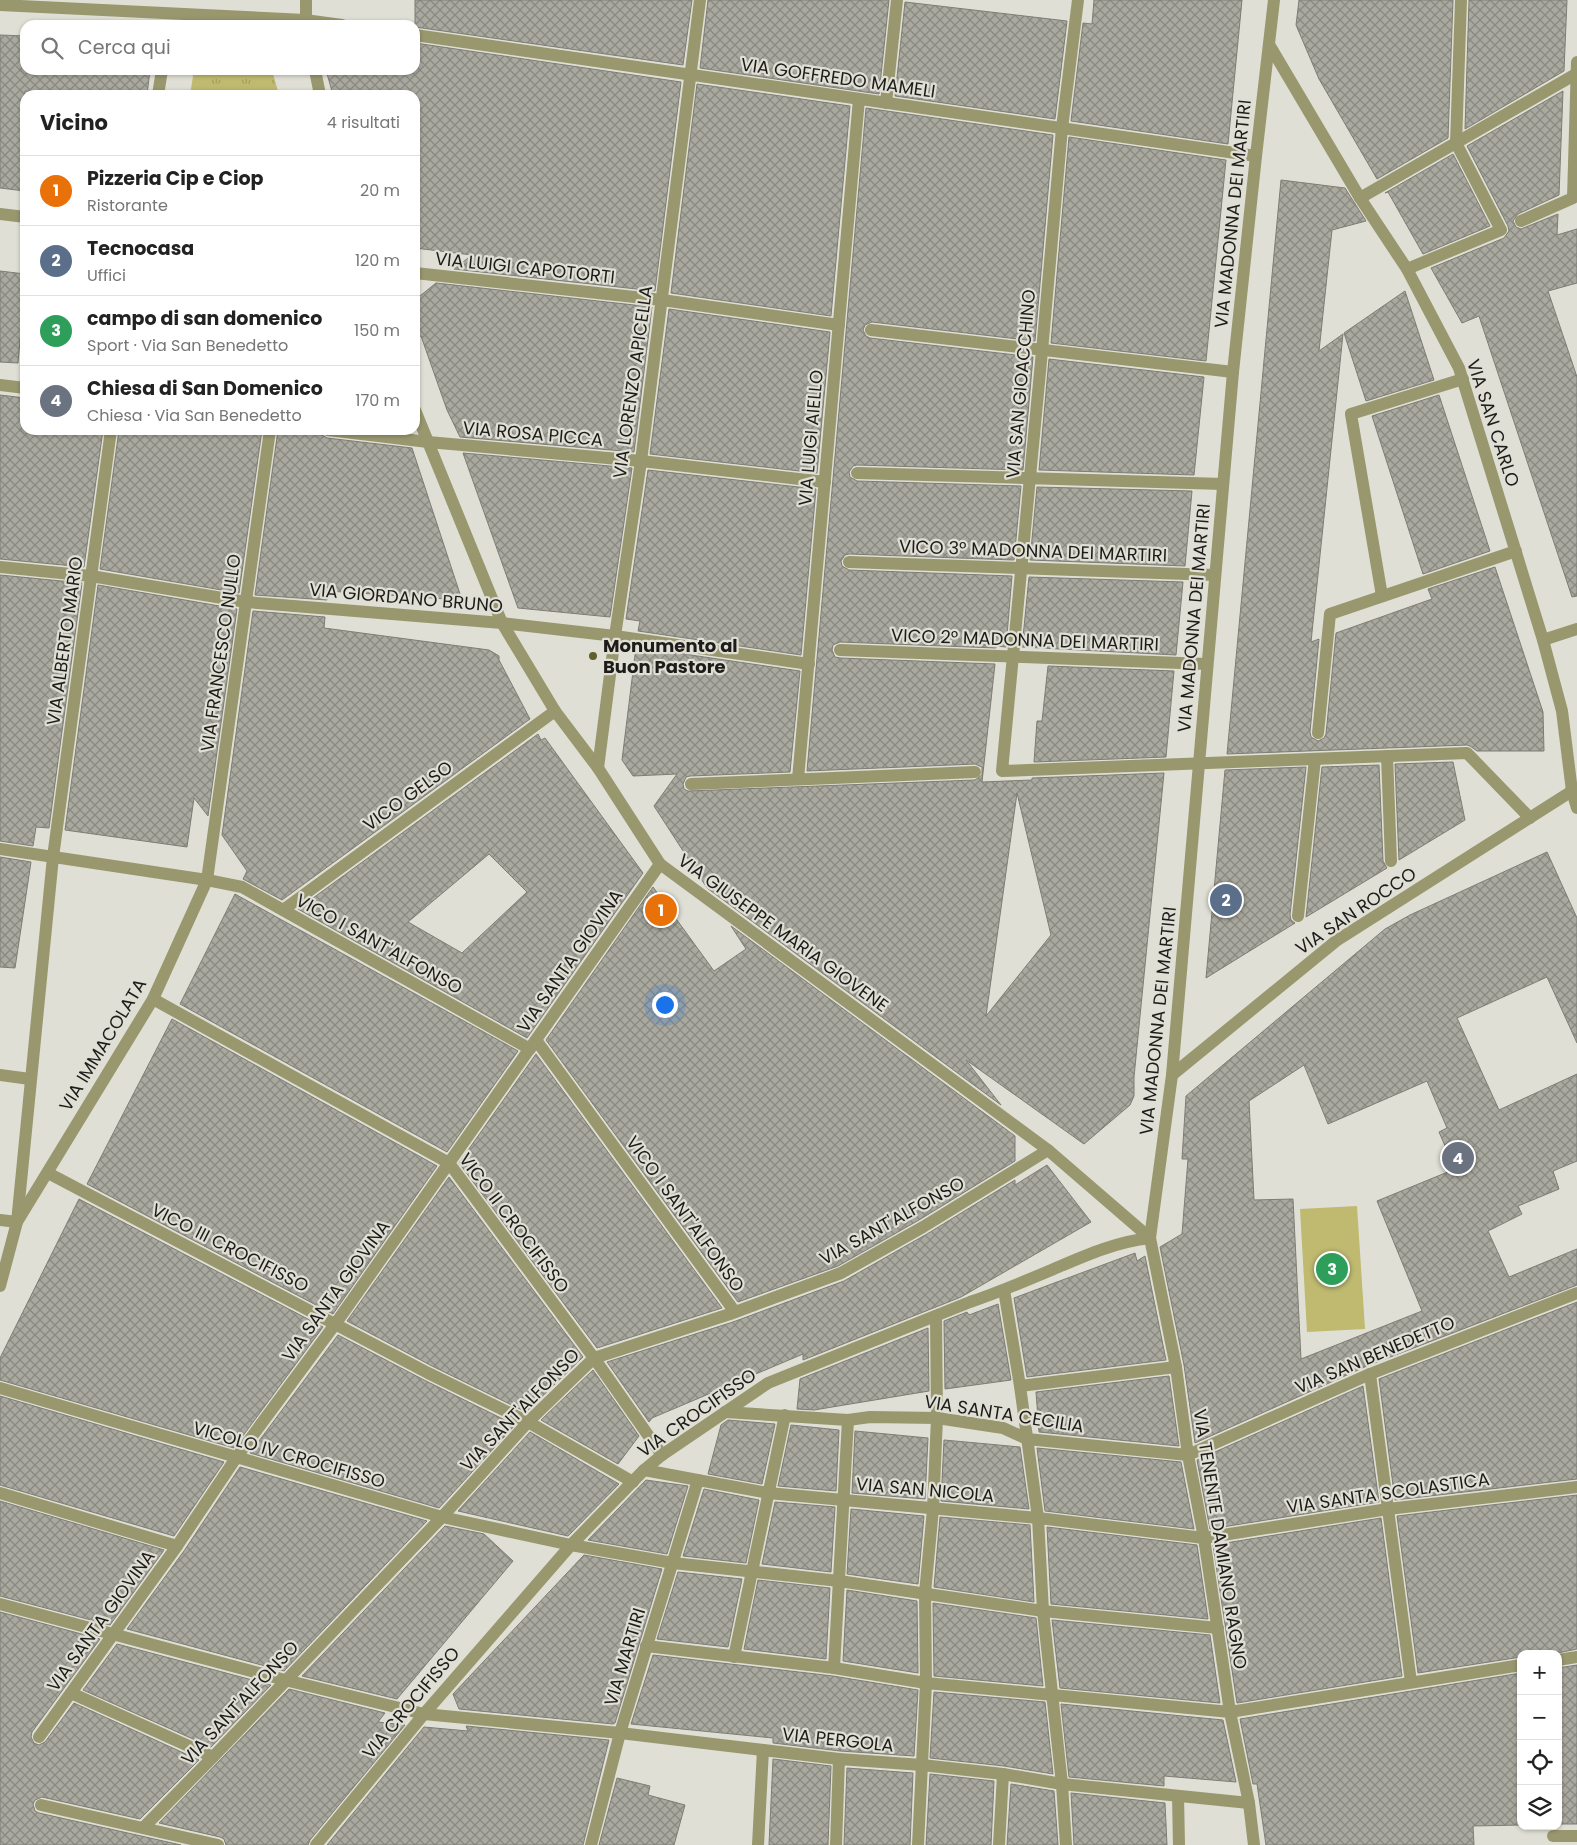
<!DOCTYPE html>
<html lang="it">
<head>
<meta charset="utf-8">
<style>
	body { margin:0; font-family:Poppins,sans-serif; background:#f6f6f6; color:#222 }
	.controls { position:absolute; right:15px; bottom:15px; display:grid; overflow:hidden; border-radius:10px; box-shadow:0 1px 4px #0004 }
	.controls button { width:45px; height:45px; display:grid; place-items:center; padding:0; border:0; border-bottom:1px solid #e0e0e0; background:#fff; color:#222; font:25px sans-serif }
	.you { position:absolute; left:664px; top:1004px; width:18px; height:18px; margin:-12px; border:4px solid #fff; border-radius:50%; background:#1a73e8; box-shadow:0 0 0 8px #1a73e833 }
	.badge { display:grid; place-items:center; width:32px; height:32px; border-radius:50%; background:#625f2b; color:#fff; font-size:16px; font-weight:700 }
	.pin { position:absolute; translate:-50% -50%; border:2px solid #fff; box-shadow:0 1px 5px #0006 }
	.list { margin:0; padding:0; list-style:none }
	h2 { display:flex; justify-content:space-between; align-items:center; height:65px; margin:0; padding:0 20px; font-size:21px }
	h2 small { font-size:16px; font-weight:400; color:#767676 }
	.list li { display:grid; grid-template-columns:32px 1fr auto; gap:15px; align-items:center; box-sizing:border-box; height:70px; padding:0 20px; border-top:1px solid #e0e0e0 }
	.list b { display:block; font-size:19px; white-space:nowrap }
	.list p { margin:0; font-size:16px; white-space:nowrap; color:#767676 }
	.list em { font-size:16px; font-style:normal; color:#767676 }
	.icon { flex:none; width:28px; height:28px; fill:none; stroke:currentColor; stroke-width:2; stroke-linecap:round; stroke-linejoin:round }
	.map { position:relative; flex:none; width:1577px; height:1845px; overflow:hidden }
	.search { position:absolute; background:#fff; box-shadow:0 1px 4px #0004; left:20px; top:20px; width:400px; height:55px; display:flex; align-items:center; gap:12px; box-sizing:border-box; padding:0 18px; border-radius:15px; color:#767676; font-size:19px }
	.panel { position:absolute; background:#fff; box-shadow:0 1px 4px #0004; left:20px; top:90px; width:400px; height:345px; border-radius:15px }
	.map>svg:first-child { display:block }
	.grass { fill:#bfba70 }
	.park { fill:url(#park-tufts) }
	.building { fill:url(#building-cross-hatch); stroke:#7d7d74; fill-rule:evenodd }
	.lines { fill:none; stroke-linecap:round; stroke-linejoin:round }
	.minor { stroke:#99976e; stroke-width:12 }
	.poi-dot { fill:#625f2b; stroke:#dfdfd5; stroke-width:2 }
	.labels { text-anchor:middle; stroke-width:4.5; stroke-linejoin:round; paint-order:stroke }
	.street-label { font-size:18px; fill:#1d1c19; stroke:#dfdfd5 }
	.poi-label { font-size:18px; font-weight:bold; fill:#1d1c19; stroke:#dfdfd5; text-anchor:start }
</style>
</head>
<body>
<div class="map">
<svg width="1577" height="1845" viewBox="0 0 1577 1845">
	<defs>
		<pattern id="park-tufts" width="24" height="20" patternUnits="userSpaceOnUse" patternTransform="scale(1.25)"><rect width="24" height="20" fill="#bfba70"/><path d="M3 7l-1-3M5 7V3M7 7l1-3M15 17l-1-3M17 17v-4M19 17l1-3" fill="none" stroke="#a49f60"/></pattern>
		<pattern id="building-cross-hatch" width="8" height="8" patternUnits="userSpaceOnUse" patternTransform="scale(1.25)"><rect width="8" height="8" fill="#a9a99f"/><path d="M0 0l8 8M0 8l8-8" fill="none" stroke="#898981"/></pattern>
	</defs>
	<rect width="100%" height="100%" fill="#dfdfd5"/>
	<polygon class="grass" points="1357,1206 1365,1329 1307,1332 1300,1209"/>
	<polygon class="park" points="194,70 272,70 279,95 190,95"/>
	<g class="building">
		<polygon points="415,0 692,0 683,65 415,27"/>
		<polygon points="708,0 889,0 879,94 700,68"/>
		<polygon points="1094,0 1242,0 1228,144 1071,121 1083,23 1092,24"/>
		<polygon points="1299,0 1453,0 1448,138 1377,179 1319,79 1296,25"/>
		<polygon points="1469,0 1567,0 1564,71 1465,129"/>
		<polygon points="905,2 1067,21 1055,119 895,96"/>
		<polygon points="0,35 25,36 25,70 150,70 147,95 69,95 25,91 25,191 0,188"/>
		<polygon points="415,43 681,82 655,291 454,269 472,255 415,248 415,95 333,95 326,70 415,70"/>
		<polygon points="697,84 850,106 831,316 671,293"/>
		<polygon points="1563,91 1559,195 1518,214 1513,221 1516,227 1521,229 1558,214 1557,235 1577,229 1577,283 1548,291 1577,377 1577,596 1572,597 1479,316 1462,323 1431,268 1504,238 1509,231 1508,226 1467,146"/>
		<path d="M 866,108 L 1053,135 L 1035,341 L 872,322 L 865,325 L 863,330 L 866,336 L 870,338 L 1033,357 L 1023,470 L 857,465 L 853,466 L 849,472 L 850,477 L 857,481 L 1021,486 L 1014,560 L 849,554 L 845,555 L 841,561 L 842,566 L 849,570 L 1012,576 L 1006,647 L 996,646 L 996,648 L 840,642 L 833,645 L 832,650 L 835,657 L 840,658 L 995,664 L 982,782 L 1032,780 L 1032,778 L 1164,773 L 1134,1077 L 1134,1096 L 1130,1105 L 1084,1144 L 966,1060 L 1001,1105 L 707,888 L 654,806 L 677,774 L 633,776 L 622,760 L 636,647 L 800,671 L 790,772 L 690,776 L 686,777 L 683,784 L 684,789 L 688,791 L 975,780 L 982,775 L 982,767 L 975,764 L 807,771 ZM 1017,793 L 1051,935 L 986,1016 Z"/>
		<polygon points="1069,137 1226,160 1206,361 1051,343"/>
		<polygon points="1453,154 1490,226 1423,254 1388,192 1385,193"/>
		<polygon points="1281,180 1345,188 1366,221 1332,230 1319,351 1343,334 1311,642 1319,639 1310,732 1311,737 1318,741 1324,738 1326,734 1336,633 1432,599 1428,589 1495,567 1543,712 1544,751 1477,751 1470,746 1467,745 1227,754"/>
		<polygon points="0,271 25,274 25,307 23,307 18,363 0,362"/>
		<polygon points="436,283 652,307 634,452 460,437 447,410 421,336 415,338 415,300"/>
		<polygon points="1405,291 1434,380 1366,401 1344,333"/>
		<polygon points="669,309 830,332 817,473 650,454"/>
		<polygon points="1049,359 1204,377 1194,475 1039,470"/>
		<polygon points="0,395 25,398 25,430 103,430 84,567 0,559"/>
		<polygon points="1439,395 1490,551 1423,574 1372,416"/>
		<polygon points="119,430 262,430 239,593 100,569"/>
		<polygon points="278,430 322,435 327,438 412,448 462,600 328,591 327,600 255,595"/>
		<polygon points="463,453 632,468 610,617 518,608"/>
		<polygon points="648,470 816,489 801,655 638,631 640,621 626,619"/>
		<polygon points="1037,487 1192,491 1185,566 1030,560"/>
		<polygon points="0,575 82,583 49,828 36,827 33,846 0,841"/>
		<polygon points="1029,577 1183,582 1176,655 1022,647"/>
		<polygon points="98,585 237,609 208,816 194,798 187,847 65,830"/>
		<polygon points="253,611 325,617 324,628 489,650 499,656 499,660 530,719 282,900 243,879 247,871 222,835"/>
		<polygon points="1048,666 1174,671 1166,757 1034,762 1037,721 1042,721"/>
		<path d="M 538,734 L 541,740 L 545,738 L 643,873 L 527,1038 L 298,909 ZM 489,854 L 527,892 L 462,953 L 408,922 Z"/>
		<polygon points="1453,762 1465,820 1399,860 1395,764"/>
		<polygon points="1379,765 1383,861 1387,868 1306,917 1322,767"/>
		<polygon points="1306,767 1290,915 1291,920 1295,923 1206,978 1225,770"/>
		<path d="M 1547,852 L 1577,918 L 1577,1043 L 1547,977 L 1457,1018 L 1499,1110 L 1577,1074 L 1577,1161 L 1553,1171 L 1559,1189 L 1518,1206 L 1522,1214 L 1488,1231 L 1509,1277 L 1577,1249 L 1577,1285 L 1367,1366 L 1195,1443 L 1184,1365 L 1160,1247 L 1182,1234 L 1188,1159 L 1182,1159 L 1186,1096 L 1385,929 L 1410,915 ZM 1304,1065 L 1328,1124 L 1427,1081 L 1447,1128 L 1439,1132 L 1455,1169 L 1377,1201 L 1422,1311 L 1301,1359 L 1293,1199 L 1254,1200 L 1249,1101 Z"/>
		<polygon points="0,857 31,862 15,968 0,967"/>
		<polygon points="653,887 714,971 746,949 731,926 1015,1136 1015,1161 919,1220 838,1266 738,1302 546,1040"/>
		<polygon points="235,894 518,1051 447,1152 180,1004"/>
		<polygon points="172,1019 437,1166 333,1314 87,1184"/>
		<polygon points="536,1054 722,1308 597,1348 459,1163"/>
		<polygon points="1047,1165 1091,1222 961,1297 803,1360 803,1354 652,1418 649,1422 607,1362 733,1322 844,1281 927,1234 1015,1180 1015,1185"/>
		<polygon points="449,1177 583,1357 526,1412 432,1366 347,1321"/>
		<polygon points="79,1199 323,1327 234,1448 0,1380 0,1358"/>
		<polygon points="1135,1253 1137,1261 1145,1256 1166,1360 1027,1377 1014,1298"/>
		<polygon points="1577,1302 1577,1479 1395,1500 1379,1379"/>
		<polygon points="998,1304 1011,1380 945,1389 944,1321 967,1312 969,1315"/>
		<polygon points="928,1328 929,1391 814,1410 797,1409 800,1379"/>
		<polygon points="338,1335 424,1380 515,1425 439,1508 250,1453"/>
		<polygon points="593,1370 639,1436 618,1464 541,1420"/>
		<polygon points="1169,1376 1179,1446 1039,1432 1036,1392"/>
		<polygon points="1363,1386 1379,1502 1210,1529 1197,1460"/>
		<polygon points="0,1396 224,1462 174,1536 0,1485"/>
		<polygon points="728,1420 775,1424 762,1484 708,1474 721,1425"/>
		<polygon points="791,1425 839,1430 836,1491 778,1486"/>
		<polygon points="855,1431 928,1438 925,1499 852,1493"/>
		<polygon points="530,1432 619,1484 568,1536 458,1511"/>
		<polygon points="944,1440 1020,1447 1029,1509 941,1501"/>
		<polygon points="1037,1448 1181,1462 1194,1529 1045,1511"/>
		<polygon points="240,1467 427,1521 284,1671 127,1629 184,1551"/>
		<polygon points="646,1480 688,1486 667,1554 588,1540"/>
		<polygon points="704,1489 759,1500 746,1563 683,1556"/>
		<polygon points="1577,1495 1577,1649 1553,1654 1521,1654 1521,1657 1418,1673 1397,1516"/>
		<polygon points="0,1501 164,1550 110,1625 0,1596"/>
		<polygon points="775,1502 835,1507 831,1572 762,1564"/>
		<polygon points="851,1509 924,1516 918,1584 847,1574"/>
		<polygon points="940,1517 1030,1525 1034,1602 934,1587"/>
		<polygon points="1381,1518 1402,1676 1237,1703 1213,1545"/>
		<polygon points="445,1526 484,1534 513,1561 397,1699 302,1676"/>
		<polygon points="1047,1527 1197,1545 1208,1619 1051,1604"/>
		<polygon points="584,1555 662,1569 615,1723 613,1724 459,1709 453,1694"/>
		<polygon points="678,1572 742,1579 728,1647 657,1639"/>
		<polygon points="758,1580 830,1588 826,1659 744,1649"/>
		<polygon points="847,1590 917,1601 918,1673 843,1661"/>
		<polygon points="933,1603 1036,1618 1043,1686 934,1676"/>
		<polygon points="0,1612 100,1639 32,1732 31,1737 34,1743 39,1745 45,1742 74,1703 199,1760 140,1819 42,1797 35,1800 33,1804 35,1811 39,1813 181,1845 0,1845"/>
		<polygon points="1052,1620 1210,1635 1220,1703 1060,1688"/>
		<polygon points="117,1644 271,1685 211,1747 83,1690"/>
		<polygon points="653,1655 833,1676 918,1690 914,1756 840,1751 773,1743 773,1738 631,1724"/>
		<polygon points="1577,1665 1577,1824 1558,1824 1558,1668"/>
		<polygon points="1521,1673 1521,1825 1473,1826 1474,1845 1266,1845 1257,1784 1253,1784 1240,1719"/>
		<polygon points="289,1689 385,1713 378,1722 405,1725 310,1840 308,1845 226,1845 224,1839 220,1837 159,1823"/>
		<polygon points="934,1692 1045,1702 1053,1774 1004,1766 930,1758"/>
		<polygon points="1061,1704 1223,1720 1236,1782 1164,1776 1164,1786 1069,1777"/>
		<polygon points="466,1726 609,1740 583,1845 327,1845 424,1727 468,1731"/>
		<polygon points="773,1759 831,1766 828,1845 769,1845"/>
		<polygon points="847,1768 913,1773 910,1845 844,1845"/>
		<polygon points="930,1774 994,1781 991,1845 926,1845"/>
		<polygon points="617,1778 650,1786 648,1795 685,1805 674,1845 599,1845"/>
		<polygon points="1011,1784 1054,1791 1058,1845 1007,1845"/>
		<polygon points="1071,1793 1165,1803 1167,1845 1074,1845"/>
	</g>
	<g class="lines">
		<g class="minor">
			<polyline points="306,0 306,25"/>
			<polyline points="1078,0 1062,128 1042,351 1002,771 1467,753 1530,818"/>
			<polyline points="0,5 305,20 342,25"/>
			<polyline points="415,35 1256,156"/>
			<polyline points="1270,46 1360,198 1407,269 1459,368 1543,640 1562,711 1572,791 1577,808"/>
			<polyline points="315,70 320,95"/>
			<polyline points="158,95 162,70"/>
			<polyline points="886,103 897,0"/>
			<polyline points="1360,198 1576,74"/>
			<polyline points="0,214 25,217"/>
			<polyline points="1521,221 1573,198 1577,62"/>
			<polyline points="1407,269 1501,230 1456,143 1461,0"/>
			<polyline points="415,273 662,300 839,325"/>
			<polyline points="871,330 1233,372"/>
			<polyline points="0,385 25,388"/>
			<polyline points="415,410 502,623 555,711 598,768 660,864 1048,1150 1150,1238"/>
			<polyline points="328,430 428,442 641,461 825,482"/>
			<polyline points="857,473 1223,484"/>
			<polyline points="849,562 1215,575"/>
			<polyline points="0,567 91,576 246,602 502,623 615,636 809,664"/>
			<polyline points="1382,596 1351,414 1463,379"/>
			<polyline points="1543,640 1577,629"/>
			<polyline points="840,650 1207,664"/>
			<polyline points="1318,733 1330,614 1516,551"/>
			<polyline points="1387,756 1391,861"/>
			<polyline points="598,768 615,636 641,461 700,0"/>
			<polyline points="798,779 859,99"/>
			<polyline points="691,784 975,772"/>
			<polyline points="0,849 207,880 242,887 530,1049"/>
			<polyline points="283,910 555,711"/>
			<polyline points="1298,916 1315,759"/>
			<polyline points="153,999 449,1163 594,1358 662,1455"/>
			<polyline points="536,1040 735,1312"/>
			<polyline points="0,1075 30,1079"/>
			<polyline points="1172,1075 1336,941 1572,791"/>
			<polyline points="48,1173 428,1373 528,1422 633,1482"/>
			<polyline points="0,1220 17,1222 153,999 207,880 270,430"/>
			<polyline points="0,1286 17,1222 53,857 111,430"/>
			<polyline points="1004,1290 1020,1386 1038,1518 1043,1611 1062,1784 1066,1845"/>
			<polyline points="1370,1374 1411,1682"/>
			<polyline points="1020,1386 1176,1367"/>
			<polyline points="0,1388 442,1517 571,1545 673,1563 839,1581 1043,1611 1218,1628"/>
			<polyline points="725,1412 848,1420 870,1417 937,1418 1003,1428 1027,1439 1188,1455 1370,1374 1577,1293"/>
			<polyline points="644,1470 768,1493 1038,1518 1204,1538 1388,1509 1577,1487"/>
			<polyline points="0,1493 177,1546"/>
			<polyline points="0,1604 285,1680 424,1714 620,1733 839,1759 922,1765 1003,1774 1062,1784 1249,1803"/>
			<polyline points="646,1646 834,1668 926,1683 1230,1712 1521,1665"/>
			<polyline points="734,1657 785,1415"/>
			<polyline points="1558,1660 1577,1657"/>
			<polyline points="834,1668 848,1420"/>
			<polyline points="71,1693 213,1757"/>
			<polyline points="39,1737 177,1546 236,1458 336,1323 660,864"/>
			<polyline points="1178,1796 1179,1845"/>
			<polyline points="41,1805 218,1845"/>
			<polyline points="144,1827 213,1757 442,1517 528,1422 594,1358 730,1314 841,1273 923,1227 1048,1150"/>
			<polyline points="1553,1836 1577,1836"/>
			<path d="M 316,1845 L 424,1714 L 571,1545 L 644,1470 L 662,1455 L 768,1383 L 970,1302 C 997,1293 1023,1282 1049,1271 C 1082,1257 1114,1242 1150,1238"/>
			<polyline points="591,1845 620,1733 698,1480"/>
			<polyline points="758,1845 763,1750"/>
			<polyline points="836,1845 839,1759"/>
			<polyline points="918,1845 926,1683 925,1593 933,1509 937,1418 936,1316"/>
			<polyline points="999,1845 1003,1774"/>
			<polyline points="1254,1845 1249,1803 1230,1712 1204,1538 1188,1455 1176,1367 1150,1238 1172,1075 1233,372 1256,156 1274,0"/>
		</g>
	</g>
	<circle class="poi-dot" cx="593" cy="656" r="5"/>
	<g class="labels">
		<g class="street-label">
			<text transform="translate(838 78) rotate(8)" y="6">VIA GOFFREDO MAMELI</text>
			<text transform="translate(1233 214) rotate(-84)" y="6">VIA MADONNA DEI MARTIRI</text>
			<text transform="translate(525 268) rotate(6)" y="6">VIA LUIGI CAPOTORTI</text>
			<text transform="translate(633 382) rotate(-82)" y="6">VIA LORENZO APICELLA</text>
			<text transform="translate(1021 384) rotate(-85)" y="6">VIA SAN GIOACCHINO</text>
			<text transform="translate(1493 423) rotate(72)" y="6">VIA SAN CARLO</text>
			<text transform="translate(533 434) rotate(5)" y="6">VIA ROSA PICCA</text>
			<text transform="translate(811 438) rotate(-85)" y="6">VIA LUIGI AIELLO</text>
			<text transform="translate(1033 551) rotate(2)" y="6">VICO 3° MADONNA DEI MARTIRI</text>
			<text transform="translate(406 598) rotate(5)" y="6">VIA GIORDANO BRUNO</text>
			<text transform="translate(1194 618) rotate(-85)" y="6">VIA MADONNA DEI MARTIRI</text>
			<text transform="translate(1025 640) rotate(2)" y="6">VICO 2° MADONNA DEI MARTIRI</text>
			<text transform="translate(65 641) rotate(-82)" y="6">VIA ALBERTO MARIO</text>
			<text transform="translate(221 653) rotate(-82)" y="6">VIA FRANCESCO NULLO</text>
			<text transform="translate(408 796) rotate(-36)" y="6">VICO GELSO</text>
			<text transform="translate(1356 911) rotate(-34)" y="6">VIA SAN ROCCO</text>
			<text transform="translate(783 933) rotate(36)" y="6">VIA GIUSEPPE MARIA GIOVENE</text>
			<text transform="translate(379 944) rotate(29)" y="6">VICO I SANT'ALFONSO</text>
			<text transform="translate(570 961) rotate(-55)" y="6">VIA SANTA GIOVINA</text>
			<text transform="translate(1158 1021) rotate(-84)" y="6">VIA MADONNA DEI MARTIRI</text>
			<text transform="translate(103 1045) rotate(-59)" y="6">VIA IMMACOLATA</text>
			<text transform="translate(685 1214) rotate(54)" y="6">VICO I SANT'ALFONSO</text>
			<text transform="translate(892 1221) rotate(-29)" y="6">VIA SANT'ALFONSO</text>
			<text transform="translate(514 1223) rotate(53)" y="6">VICO II CROCIFISSO</text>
			<text transform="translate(230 1248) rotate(27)" y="6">VICO III CROCIFISSO</text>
			<text transform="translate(336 1291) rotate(-54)" y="6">VIA SANTA GIOVINA</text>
			<text transform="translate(1375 1355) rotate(-23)" y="6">VIA SAN BENEDETTO</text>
			<text transform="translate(520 1410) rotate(-46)" y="6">VIA SANT'ALFONSO</text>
			<text transform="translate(697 1413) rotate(-35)" y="6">VIA CROCIFISSO</text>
			<text transform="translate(1004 1414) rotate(9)" y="6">VIA SANTA CECILIA</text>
			<text transform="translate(289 1455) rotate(16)" y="6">VICOLO IV CROCIFISSO</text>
			<text transform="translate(925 1490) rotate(5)" y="6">VIA SAN NICOLA</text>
			<text transform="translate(1388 1493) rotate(-8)" y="6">VIA SANTA SCOLASTICA</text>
			<text transform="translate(1220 1539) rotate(81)" y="6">VIA TENENTE DAMIANO RAGNO</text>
			<text transform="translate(101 1621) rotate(-54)" y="6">VIA SANTA GIOVINA</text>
			<text transform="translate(625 1657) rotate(-73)" y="6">VIA MARTIRI</text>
			<text transform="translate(240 1703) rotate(-47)" y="6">VIA SANT'ALFONSO</text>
			<text transform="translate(411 1703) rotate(-50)" y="6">VIA CROCIFISSO</text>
			<text transform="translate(838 1740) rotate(6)" y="6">VIA PERGOLA</text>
		</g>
		<g class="poi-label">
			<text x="603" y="652">Monumento al<tspan x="603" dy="21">Buon Pastore</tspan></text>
		</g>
	</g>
</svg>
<div class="controls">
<button>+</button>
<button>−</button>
<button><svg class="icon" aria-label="locate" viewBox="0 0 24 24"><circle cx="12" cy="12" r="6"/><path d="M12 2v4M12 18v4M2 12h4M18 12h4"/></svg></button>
<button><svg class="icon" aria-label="layers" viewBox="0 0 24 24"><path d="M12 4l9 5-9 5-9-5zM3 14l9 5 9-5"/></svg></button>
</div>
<div class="you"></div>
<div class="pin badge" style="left:661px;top:910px;background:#e8710a">1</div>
<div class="pin badge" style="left:1226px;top:900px;background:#5c6f8a">2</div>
<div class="pin badge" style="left:1332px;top:1269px;background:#2e9e5b">3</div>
<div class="pin badge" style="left:1458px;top:1158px;background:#6b7280">4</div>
<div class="search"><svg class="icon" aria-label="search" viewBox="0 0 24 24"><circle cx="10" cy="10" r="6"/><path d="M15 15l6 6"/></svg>Cerca qui</div>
<section class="panel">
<h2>Vicino<small>4 risultati</small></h2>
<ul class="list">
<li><span class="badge" style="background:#e8710a">1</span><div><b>Pizzeria Cip e Ciop</b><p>Ristorante</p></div><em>20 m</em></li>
<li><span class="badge" style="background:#5c6f8a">2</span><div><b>Tecnocasa</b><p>Uffici</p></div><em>120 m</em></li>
<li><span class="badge" style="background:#2e9e5b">3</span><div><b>campo di san domenico</b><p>Sport · Via San Benedetto</p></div><em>150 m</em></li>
<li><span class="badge" style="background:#6b7280">4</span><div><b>Chiesa di San Domenico</b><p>Chiesa · Via San Benedetto</p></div><em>170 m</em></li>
</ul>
</section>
</div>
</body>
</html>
